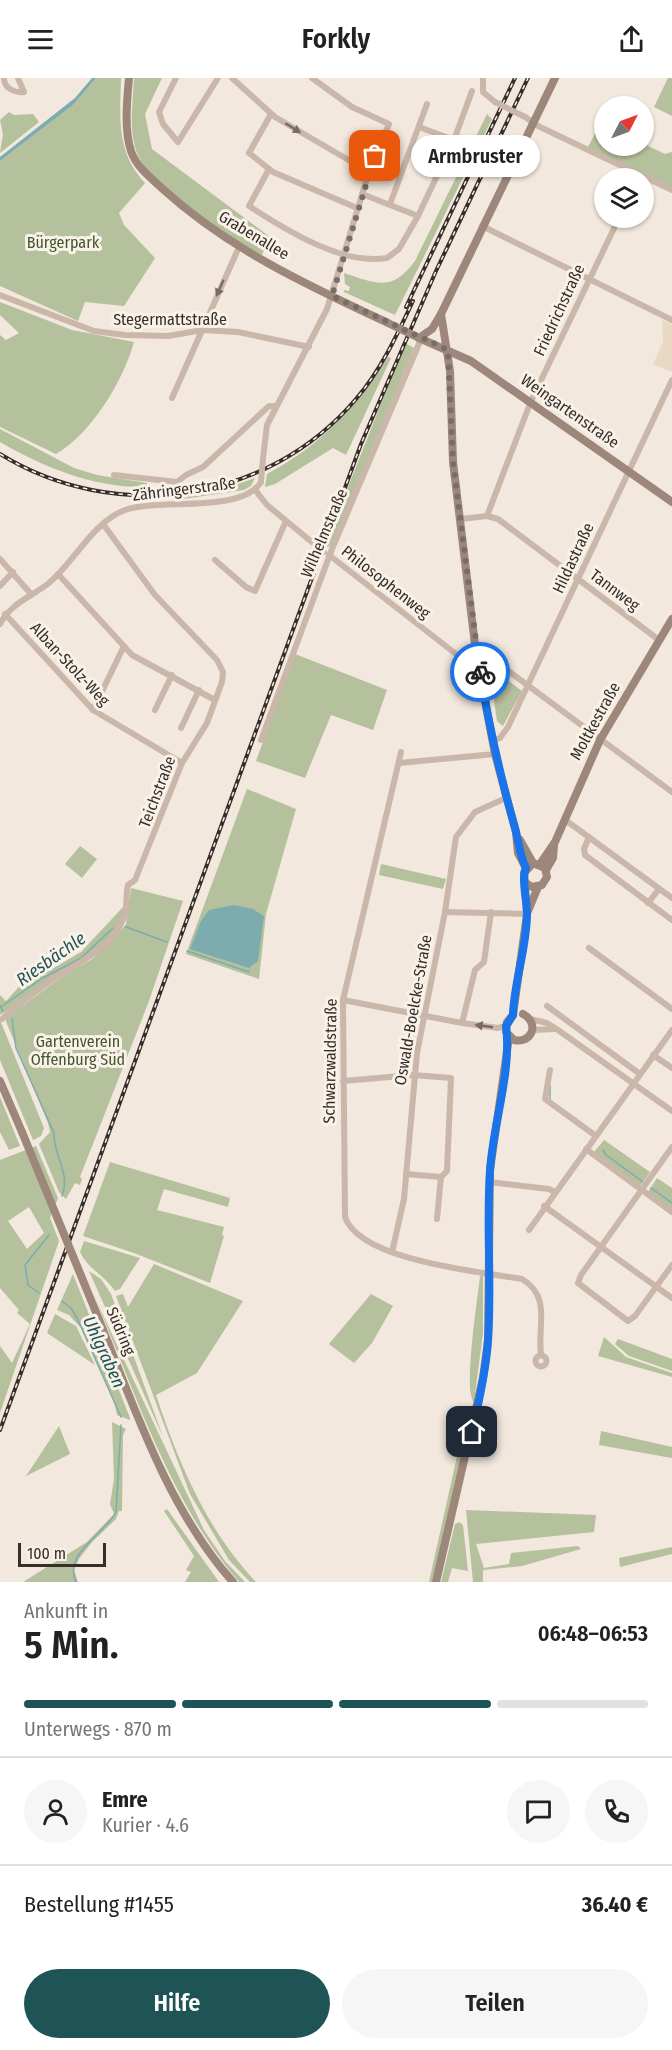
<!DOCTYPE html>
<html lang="de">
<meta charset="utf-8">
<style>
body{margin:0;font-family:"Fira Sans Condensed",sans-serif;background:#f6f6f6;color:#222;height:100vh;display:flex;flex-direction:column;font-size:22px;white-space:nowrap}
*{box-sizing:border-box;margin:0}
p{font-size:20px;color:#767676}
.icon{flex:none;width:33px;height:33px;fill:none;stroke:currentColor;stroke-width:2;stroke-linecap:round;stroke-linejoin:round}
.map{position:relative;height:1504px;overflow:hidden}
.sheet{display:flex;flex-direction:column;background:#fff;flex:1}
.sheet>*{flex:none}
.needle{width:39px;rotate:48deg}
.fabs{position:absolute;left:594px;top:18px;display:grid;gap:12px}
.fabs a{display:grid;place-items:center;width:60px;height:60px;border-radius:50%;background:#fff;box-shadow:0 2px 4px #0004;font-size:30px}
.scale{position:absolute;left:18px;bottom:15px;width:88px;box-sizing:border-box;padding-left:6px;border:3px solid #372d29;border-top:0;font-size:16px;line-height:21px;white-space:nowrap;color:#372d29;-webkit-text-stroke:4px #f9f2e9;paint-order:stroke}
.pin{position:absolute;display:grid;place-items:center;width:51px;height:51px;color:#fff;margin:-26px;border-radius:12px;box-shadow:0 3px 9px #0006}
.courier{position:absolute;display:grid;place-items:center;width:60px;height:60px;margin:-30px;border:4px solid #1a73e8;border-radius:50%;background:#fff;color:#222;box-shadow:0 2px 8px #0007}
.bubble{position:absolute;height:42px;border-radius:21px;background:#fff;box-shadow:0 2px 4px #0004;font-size:20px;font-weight:600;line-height:42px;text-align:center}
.summary em{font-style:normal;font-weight:600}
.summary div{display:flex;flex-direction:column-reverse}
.summary{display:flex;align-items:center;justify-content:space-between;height:102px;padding:0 24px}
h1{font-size:39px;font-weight:600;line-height:45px}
.bar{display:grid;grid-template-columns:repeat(4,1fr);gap:9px 6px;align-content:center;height:72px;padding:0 24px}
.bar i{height:8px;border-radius:4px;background:#e0e0e0}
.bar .current{background:#1f5457}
.bar p{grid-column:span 4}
.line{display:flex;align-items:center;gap:15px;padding:0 24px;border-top:2px solid #e0e0e0}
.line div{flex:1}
.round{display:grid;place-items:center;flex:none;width:63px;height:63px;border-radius:32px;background:#f6f6f6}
.action{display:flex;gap:12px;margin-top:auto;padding:12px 24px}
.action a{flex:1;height:69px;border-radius:36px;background:#1f5457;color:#fff;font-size:24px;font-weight:600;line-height:69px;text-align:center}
.action a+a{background:#f6f6f6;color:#222}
header{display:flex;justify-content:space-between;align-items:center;height:78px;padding:0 24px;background:#fff;font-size:27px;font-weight:600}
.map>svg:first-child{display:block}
</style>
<header><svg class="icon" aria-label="menu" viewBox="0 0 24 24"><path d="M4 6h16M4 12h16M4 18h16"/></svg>Forkly<svg class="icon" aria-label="share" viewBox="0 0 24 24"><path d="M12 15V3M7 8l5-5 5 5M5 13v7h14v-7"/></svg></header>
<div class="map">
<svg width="672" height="1504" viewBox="0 0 672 1504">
<rect width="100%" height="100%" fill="#f2e8dd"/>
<g fill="#b5c09d" fill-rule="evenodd">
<path d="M96,0H121C120,40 116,74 145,105L119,135L124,147L155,180L124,228L85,224L78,243L0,208V83L73,27Z"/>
<path d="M134,0H162L145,36L152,71L270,159L262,177C225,159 146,110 135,69C129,48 133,21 134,0Z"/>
<path d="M668,0H672V38L654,29Z"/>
<path d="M9,34L14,37L33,36L39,44L0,75L3,56L0,42Z"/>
<path d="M487,36L492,41L395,237L344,214V212L349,213L350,209L345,206L344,195C377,206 392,214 415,183Z"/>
<path d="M601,44L604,46V68L644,66L665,76L672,74V110L588,69Z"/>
<path d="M0,224L72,252L134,264C123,303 92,355 56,376L0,349V257L6,262L19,255L0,237Z"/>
<path d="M405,265L414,270L331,468L327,469L325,467Z"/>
<path d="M388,279L391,280L346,377L333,370L275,406L265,409L267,396C323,366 353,331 388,279Z"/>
<path d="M0,351L74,390L97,397L147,405V409C94,410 45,390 0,364Z"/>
<path d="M255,400L251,408L244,412L176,422V419L221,412Z"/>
<path d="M295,576L387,612L373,652L331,637L305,700L256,683Z"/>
<path d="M489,588L522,613L503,648L497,643Z"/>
<path d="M247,711L296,731L266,836L259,901L186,876Z"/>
<path d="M80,768L97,781L82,800L65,786Z"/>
<path d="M381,786L446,801L443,811L379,797Z"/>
<path d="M131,810L183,823L149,923L80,1099L82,1101L80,1107L75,1105L66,1121L59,1114L39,1066L50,1054L48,1045L5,941L64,897L92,881L112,863L126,846Z"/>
<path d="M123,829C128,860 70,886 49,901C33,913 17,928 0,937V917L6,923L28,899L45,895L81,874Z"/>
<path d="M0,942L44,1050L41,1058L33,1062L0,982Z"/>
<path d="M0,1019L20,1068L9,1072L0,1054Z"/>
<path d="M604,1062L650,1094L640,1108L594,1074Z"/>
<path d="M36,1068L58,1120L50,1140L59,1163L0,1335V1268L12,1285L30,1246L17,1235L19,1232L0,1210V1082ZM29,1129L44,1155L27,1171L8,1143Z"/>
<path d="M110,1084L230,1120L228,1129L164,1111L157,1132L224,1149L222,1157L224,1158L210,1205L134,1175L83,1158Z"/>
<path d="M657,1100L672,1110V1131L648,1114Z"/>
<path d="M84,1163L140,1180L120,1211L115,1213C104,1197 88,1191 80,1174Z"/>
<path d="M154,1186L243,1223L197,1295L156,1317C179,1386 206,1451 256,1504H250L229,1482L190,1416L116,1218L123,1216L128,1229Z"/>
<path d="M89,1193L101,1201L111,1216L163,1359Z"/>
<path d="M73,1196L130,1340V1342L117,1337L114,1323L81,1250L69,1237L57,1232Z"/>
<path d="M480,1198H483V1255L474,1324C463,1312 478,1219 480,1198Z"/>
<path d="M371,1216L393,1228L372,1265L354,1285L329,1266Z"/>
<path d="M95,1220L204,1452L225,1483L245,1504H239C169,1422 137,1318 95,1220Z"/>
<path d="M55,1236L76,1248L95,1287L47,1255Z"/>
<path d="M604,1259L626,1279L672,1295V1299L598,1278Z"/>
<path d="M618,1261L672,1281V1293L629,1278L615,1266Z"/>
<path d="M112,1344L126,1351L123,1357L122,1433H119L116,1441L92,1464L79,1481L74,1492L78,1504H23L87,1464L114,1436L110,1426L114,1401Z"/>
<path d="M59,1348L70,1376L26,1398Z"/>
<path d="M601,1353L672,1369V1380L599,1367Z"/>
<path d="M462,1356L467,1357L433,1504H429Z"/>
<path d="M167,1431L219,1504H185L191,1494L186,1492L194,1478L164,1433Z"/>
<path d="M466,1432L596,1437L594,1454L476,1466L484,1490L509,1486L511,1475L578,1468L581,1471L522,1488L483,1492V1504H473Z"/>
<path d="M459,1444L463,1447L468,1493L452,1490L448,1504H441L455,1446Z"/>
<path d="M672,1469V1476L620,1489L619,1480Z"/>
</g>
<path fill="#e9d9c4" d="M662,242L672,246V294L653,286L663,264Z"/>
<g fill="#7cacae">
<path d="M92,0H96L73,27L0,83V79L75,20Z"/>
<path d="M234,827L253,831L264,838L258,883L249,890L190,871L201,843L209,832Z"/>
</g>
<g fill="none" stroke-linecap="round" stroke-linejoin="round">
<g stroke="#7cacae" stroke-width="1.5">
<path d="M126,849L167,864"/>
<path d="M187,873L249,894"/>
<path d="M0,928L3,933"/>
<path d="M1,929L41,901L81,880L113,850"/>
<path d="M12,941L16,970L54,1055C53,1077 71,1095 62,1118"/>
<path d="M550,1021V1008"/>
<path d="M603,1072L606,1077L643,1104"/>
<path d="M651,1110L672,1125"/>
<path d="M39,1215L28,1207L25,1187L49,1157"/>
<path d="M62,1223L71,1230L78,1242L121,1339"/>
<path d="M76,1504C63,1475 104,1457 116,1434L121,1347"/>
</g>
<g stroke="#cab7a9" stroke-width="6">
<path d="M4,0C4,11 15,15 24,14L18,0"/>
<path d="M176,0L159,34L163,46L178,64L218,0"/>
<path d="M232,0L275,39L369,94"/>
<path d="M483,0V14L495,24"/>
<path d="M271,36L249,75L273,94L357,130"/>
<path d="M525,39L538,48L672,112"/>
<path d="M419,49L454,62"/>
<path d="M269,91L249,128C284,151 343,188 387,180L399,171L418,138L454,62L472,13"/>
<path d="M362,116L418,138"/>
<path d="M390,126L427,26"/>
<path d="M482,148L672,242"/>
<path d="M0,217L94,253L125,257L168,258L203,252L238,254L309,269"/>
<path d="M172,320L239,169"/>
<path d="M263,380L267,347L327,231L369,94L389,46L352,29L312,0"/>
<path d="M114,397L177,404L186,397L203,389L269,328H275"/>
<path d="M256,413L267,427L307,460"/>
<path d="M487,438L531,323L619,140"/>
<path d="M461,441L487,438L498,441L659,562"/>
<path d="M329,477L465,583H478"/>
<path d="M0,481L31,516"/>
<path d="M215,482L246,509L255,513L286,443"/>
<path d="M58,496L132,577L215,622"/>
<path d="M0,508L13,494"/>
<path d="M5,536L93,632L182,685"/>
<path d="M0,546C11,525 31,519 49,505C75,483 93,444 125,432C158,420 242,436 261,404"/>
<path d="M476,575L488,578L672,714"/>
<path d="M93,632L124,568"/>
<path d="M155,632L172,597"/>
<path d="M181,650L199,612"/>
<path d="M261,662L332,471L421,261"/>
<path d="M492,663L500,660L508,649L672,302"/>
<path d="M401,674L343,922L345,1139C360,1183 482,1194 522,1201C552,1219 537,1248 541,1277"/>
<path d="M399,685L495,676"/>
<path d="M564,741L672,820"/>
<path d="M589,759L584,771L585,777L672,842"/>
<path d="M648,825L659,811"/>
<path d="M445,834L527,836"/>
<path d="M589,870L672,931"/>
<path d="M343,922L462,945L498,950L506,948"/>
<path d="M547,928L640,996"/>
<path d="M2,941C18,927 35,914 53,901C79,883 112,872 124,839C128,829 125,818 128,807L135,802L182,685L207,645L222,604L223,594L217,582L155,517L103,446"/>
<path d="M530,941L547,945L558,952L672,1033"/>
<path d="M462,945L475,892L484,884L491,834"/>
<path d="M533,952L555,951"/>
<path d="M653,977L672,990"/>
<path d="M550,992L545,1021L596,1058"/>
<path d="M343,1003L413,997L451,1000L447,1093L441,1099L406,1096"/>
<path d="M672,1069L581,1197L578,1205L628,1243L635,1238L672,1187"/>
<path d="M586,1071L672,1134"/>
<path d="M489,1104L549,1111L555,1114"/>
<path d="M544,1128L672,1220"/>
<path d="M437,1141L441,1099"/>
<path d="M529,1152L672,952"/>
<path d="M392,1174L404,1121L417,975L445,834L456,759L475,734L506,720"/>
<circle cx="541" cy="1283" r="5.5"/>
</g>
<g stroke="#9d877a" stroke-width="8">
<path d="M129,0C127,22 124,52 131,73C137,90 151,100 164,112C229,171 309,208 388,245"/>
<path d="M441,236L450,293L453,384L476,575L495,676L516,754L518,775L526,790"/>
<path d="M419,260L471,283L672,424"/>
<path d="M419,260L432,251L441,236L555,0"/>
<path d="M520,762L533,785"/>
<path d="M540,786L555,764L600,662L672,541"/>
<path d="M546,792L553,780L554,768"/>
<path d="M528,833L538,809"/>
<path d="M513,937L527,836L524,795L533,785L545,790L547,799L542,807L532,809L526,805"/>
<path d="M513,937L507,944L506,954L514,962C532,966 540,945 523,936"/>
<path d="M0,1003L22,1054"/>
<path d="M91,1222C130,1316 164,1427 233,1504"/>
<path d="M436,1504L483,1300L488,1262L490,1092L509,959"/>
</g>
<g stroke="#372d29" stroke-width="4">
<g id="rail">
<path d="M406,229L515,0"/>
<path d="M0,376C115,447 268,425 356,321C381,292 397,257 413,223"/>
<path d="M0,1352L361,366L436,193L528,0"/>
</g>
</g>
<use href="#rail" stroke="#f9f2e9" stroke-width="1.5" stroke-dasharray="4.5" stroke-linecap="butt"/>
<g stroke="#cab7a9" stroke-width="6">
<path d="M495,24L525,39"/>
<path d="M261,404L263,380"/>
<path d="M307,460L324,474"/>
</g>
<g stroke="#9d877a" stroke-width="8">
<path d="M388,245L419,260"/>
<path d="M22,1054L91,1222"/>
</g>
</g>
<defs><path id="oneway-solid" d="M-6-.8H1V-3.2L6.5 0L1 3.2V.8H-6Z" transform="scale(1.5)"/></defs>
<g fill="#796b63">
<use href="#oneway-solid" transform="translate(293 50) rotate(32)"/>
<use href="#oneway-solid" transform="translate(220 210) rotate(114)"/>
<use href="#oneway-solid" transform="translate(484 948) rotate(-172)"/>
</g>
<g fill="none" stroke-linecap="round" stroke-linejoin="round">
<path stroke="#786e68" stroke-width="6" stroke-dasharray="0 10.8" d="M375,78L332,218L448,272L453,384L480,594"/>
<path stroke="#1a73e8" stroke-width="8" d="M472,1354C479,1324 486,1293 488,1263C492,1207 486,1149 490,1093C493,1045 512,994 506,948L513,937C514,903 527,870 527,835C527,823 521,799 526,790C519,776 519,764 515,750C500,698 489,647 480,594"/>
</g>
<g text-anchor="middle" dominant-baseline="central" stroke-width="6" stroke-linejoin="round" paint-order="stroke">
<g font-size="16" fill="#372d29" stroke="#f9f2e9">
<text transform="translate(254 157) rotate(31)">Grabenallee</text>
<text transform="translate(559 232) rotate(-65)">Friedrichstraße</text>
<text x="170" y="241">Stegermattstraße</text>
<text transform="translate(570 333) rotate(35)">Weingartenstraße</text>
<text transform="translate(184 411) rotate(-7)">Zähringerstraße</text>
<text transform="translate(324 455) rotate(-67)">Wilhelmstraße</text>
<text transform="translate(573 480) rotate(-65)">Hildastraße</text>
<text transform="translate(386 504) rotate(38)">Philosophenweg</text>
<text transform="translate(615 512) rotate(37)">Tannweg</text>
<text transform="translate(70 586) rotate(47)">Alban-Stolz-Weg</text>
<text transform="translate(595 643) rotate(-61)">Moltkestraße</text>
<text transform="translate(157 714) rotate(-69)">Teichstraße</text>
<text transform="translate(413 932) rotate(-80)">Oswald-Boelcke-Straße</text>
<text transform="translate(330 983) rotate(-89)">Schwarzwaldstraße</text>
<text transform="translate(121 1253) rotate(67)">Südring</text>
</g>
<g font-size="16" fill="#46542d" stroke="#f9f2e9">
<text x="63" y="164">Bürgerpark</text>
<text x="78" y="963">Gartenverein<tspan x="78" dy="18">Offenburg Süd</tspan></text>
</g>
<g font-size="18" font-style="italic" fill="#1f5457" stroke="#f9f2e9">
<text transform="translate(51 881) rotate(-35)">Riesbächle</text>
<text transform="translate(104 1274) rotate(65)">Uhlgraben</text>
</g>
</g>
</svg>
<div class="fabs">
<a><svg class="needle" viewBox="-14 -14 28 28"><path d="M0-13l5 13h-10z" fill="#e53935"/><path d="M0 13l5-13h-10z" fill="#767676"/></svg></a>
<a><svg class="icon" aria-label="layers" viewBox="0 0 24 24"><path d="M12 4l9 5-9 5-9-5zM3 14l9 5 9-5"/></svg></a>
</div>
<div class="scale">100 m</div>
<div class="pin" style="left:375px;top:78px;background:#ea580c"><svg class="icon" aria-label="bag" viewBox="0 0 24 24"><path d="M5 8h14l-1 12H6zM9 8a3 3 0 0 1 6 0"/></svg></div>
<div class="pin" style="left:472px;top:1354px;background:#1f2937"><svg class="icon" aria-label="home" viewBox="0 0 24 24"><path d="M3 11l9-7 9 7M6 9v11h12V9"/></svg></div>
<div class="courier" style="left:480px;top:594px"><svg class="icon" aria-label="bike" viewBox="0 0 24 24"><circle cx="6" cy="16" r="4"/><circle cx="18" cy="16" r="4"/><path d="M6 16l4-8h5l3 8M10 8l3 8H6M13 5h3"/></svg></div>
<div class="bubble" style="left:411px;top:57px;width:129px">Armbruster</div>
</div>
<section class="sheet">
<div class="summary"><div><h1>5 Min.</h1><p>Ankunft in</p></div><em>06:48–06:53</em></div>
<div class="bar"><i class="current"></i><i class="current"></i><i class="current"></i><i></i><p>Unterwegs · 870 m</p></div>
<div class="line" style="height:108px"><a class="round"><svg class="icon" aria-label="person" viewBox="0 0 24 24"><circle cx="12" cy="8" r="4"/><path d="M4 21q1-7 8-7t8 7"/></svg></a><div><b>Emre</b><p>Kurier · 4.6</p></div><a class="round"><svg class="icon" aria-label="chat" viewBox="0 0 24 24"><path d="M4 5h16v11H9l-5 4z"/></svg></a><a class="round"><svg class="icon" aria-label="phone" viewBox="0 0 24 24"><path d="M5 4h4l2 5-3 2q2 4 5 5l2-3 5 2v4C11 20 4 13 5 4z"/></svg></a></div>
<div class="line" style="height:78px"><div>Bestellung #1455</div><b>36.40 €</b></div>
<div class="action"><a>Hilfe</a><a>Teilen</a></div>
</section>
